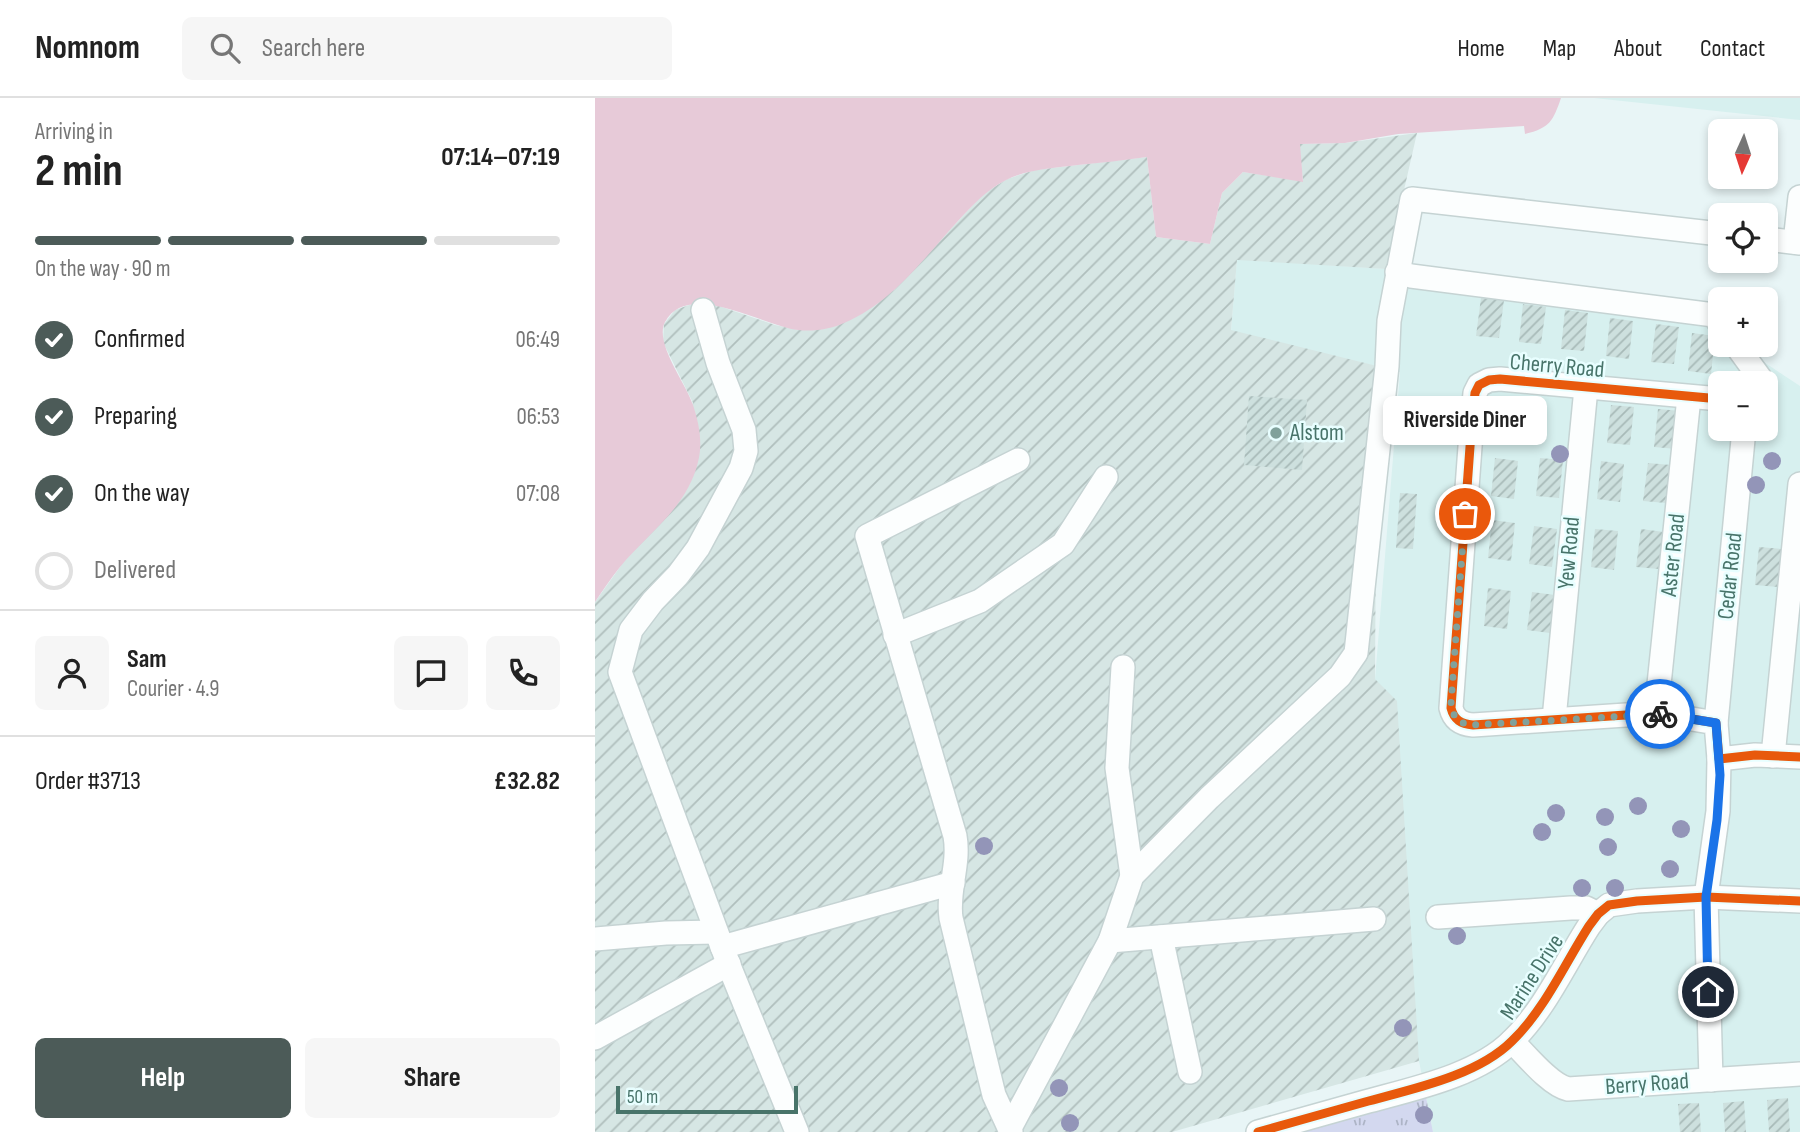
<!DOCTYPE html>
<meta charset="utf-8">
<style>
body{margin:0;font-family:"Sofia Sans Condensed",sans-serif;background:#f6f6f6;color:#222;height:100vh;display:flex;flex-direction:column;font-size:26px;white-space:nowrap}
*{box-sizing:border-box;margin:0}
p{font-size:23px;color:#767676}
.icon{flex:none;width:38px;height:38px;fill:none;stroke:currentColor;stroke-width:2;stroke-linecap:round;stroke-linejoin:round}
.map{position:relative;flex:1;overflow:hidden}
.drawer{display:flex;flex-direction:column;background:#fff;width:595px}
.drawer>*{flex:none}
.needle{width:46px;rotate:183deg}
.controls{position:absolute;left:1113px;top:21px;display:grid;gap:14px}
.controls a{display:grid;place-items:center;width:70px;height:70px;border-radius:10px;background:#fff;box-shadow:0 4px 10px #0003;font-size:35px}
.scale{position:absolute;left:21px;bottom:18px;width:182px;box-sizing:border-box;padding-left:7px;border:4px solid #48746a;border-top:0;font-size:19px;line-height:24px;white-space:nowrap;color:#48746a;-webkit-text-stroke:5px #e8feff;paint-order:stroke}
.pin{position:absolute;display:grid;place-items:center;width:60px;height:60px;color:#fff;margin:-30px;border:4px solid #fff;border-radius:50%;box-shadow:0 2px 7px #0007}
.courier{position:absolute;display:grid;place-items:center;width:70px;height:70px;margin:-35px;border:5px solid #1a73e8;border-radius:50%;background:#fff;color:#222;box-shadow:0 2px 9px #0007}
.bubble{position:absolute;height:49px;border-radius:10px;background:#fff;box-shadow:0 4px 10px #0003;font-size:23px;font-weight:700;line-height:49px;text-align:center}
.overview em{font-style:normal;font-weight:700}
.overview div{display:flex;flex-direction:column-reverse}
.overview{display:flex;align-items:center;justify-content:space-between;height:119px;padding:0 35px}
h1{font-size:46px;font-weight:700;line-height:52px}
.bar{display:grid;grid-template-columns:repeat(4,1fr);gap:10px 7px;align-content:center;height:84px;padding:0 35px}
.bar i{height:9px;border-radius:5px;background:#e0e0e0}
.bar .current{background:#4c5b58}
.bar p{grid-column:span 4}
.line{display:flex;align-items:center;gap:18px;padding:0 35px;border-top:2px solid #e0e0e0}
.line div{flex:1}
.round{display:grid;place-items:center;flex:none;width:74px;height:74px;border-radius:10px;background:#f6f6f6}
ol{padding:0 35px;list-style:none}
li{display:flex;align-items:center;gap:21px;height:77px}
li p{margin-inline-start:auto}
li .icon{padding:7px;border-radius:50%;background:#4c5b58;color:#fff;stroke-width:4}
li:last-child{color:#767676}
li i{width:38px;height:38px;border:4px solid #e0e0e0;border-radius:50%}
.primary-button{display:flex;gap:14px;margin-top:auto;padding:14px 35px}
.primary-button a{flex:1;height:80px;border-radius:10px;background:#4c5b58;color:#fff;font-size:28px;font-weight:700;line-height:80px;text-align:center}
.primary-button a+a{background:#f6f6f6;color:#222}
header{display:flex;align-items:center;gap:42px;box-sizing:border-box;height:98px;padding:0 35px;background:#fff;border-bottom:2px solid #e0e0e0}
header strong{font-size:33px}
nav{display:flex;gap:38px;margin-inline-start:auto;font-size:24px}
.search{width:490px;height:63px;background:#f6f6f6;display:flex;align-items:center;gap:18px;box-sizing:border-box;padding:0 24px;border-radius:10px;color:#767676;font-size:26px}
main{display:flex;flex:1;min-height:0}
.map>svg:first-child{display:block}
</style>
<header>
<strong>Nomnom</strong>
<div class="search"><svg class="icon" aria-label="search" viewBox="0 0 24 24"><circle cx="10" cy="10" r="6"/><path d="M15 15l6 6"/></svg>Search here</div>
<nav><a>Home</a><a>Map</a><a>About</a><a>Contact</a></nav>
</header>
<main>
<section class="drawer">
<div class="overview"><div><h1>2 min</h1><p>Arriving in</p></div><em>07:14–07:19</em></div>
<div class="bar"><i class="current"></i><i class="current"></i><i class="current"></i><i></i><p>On the way · 90 m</p></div>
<ol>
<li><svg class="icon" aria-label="check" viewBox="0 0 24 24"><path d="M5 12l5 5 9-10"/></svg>Confirmed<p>06:49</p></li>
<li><svg class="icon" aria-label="check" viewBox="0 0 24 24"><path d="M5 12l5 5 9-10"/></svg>Preparing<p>06:53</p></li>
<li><svg class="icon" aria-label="check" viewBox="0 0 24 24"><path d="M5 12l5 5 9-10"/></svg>On the way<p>07:08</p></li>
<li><i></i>Delivered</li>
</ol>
<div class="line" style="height:126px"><a class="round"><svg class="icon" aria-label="person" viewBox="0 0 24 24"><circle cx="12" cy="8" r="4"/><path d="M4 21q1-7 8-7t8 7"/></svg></a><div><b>Sam</b><p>Courier · 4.9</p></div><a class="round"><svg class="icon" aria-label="chat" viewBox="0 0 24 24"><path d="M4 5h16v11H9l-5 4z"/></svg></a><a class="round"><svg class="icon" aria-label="phone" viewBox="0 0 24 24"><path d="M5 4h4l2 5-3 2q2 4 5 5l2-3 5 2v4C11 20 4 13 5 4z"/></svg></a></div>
<div class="line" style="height:91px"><div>Order #3713</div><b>£32.82</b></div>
<div class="primary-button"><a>Help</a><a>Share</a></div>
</section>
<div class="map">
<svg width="1205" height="1034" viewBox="0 0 1205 1034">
<defs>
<pattern id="industrial-furrows" width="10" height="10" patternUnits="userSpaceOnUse" patternTransform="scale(1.75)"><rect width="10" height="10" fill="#d6e6e4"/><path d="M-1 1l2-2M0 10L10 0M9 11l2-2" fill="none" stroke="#b0bfbd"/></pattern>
<pattern id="grass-tufts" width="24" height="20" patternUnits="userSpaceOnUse" patternTransform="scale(1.75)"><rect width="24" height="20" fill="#d3d8ef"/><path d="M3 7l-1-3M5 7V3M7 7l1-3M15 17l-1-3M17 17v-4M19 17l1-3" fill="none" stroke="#adb4c6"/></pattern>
<pattern id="building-hatch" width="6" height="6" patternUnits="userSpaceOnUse" patternTransform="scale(1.75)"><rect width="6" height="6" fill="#cde0de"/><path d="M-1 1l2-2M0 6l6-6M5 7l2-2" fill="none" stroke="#a8bab8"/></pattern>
</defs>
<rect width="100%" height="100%" fill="#e8f5f6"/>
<g fill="#d7f0ef" fill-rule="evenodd">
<path d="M999,0H1205V22Z"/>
<path d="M642,161L791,171L812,185L1112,226L1125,235V247H1143L1205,288V1034H838L824,963L780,581L805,274L636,233ZM1125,285H1171V331H1125Z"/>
</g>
<path fill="url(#industrial-furrows)" d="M822,35L791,171L642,162L636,232L782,268L780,581L802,603L824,963L577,1034H0V504L25,469L98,305L68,244L69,226L80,212L97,206H118L180,227L204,232L299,192L388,96L412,81L440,72L552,59L561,139L615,146L627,95L648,74L708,83L704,46L750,45Z"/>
<path fill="url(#grass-tufts)" d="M831,999L838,1034H705Z"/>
<path fill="#e7cad8" d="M0,0H966C958,23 955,30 930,36L929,28L803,36L750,45L705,46L708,84L648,74L627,95L615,146L561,139L552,59C529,62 506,65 483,67C459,70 433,71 411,82C391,92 378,107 363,123C329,160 297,205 249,225C236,231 218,234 203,232C168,228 93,181 70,224C59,245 91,285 98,307C104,325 108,345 103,364C92,410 53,435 25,469C16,480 8,492 0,504Z"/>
<g fill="url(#building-hatch)">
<path d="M886,200L909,202L904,240L881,238Z"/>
<path d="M928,206L951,209L946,246L924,244Z"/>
<path d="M970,212L993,215L989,253L966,251Z"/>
<path d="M1015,220L1038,223L1034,261L1011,258Z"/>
<path d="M1061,226L1084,229L1079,266L1056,264Z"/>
<path d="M1097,235L1120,238L1116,276L1093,273Z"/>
<path d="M654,298L712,302L707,372L649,367Z"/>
<path d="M1016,307L1039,309L1035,347L1012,345Z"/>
<path d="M1063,311L1086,313L1082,351L1059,349Z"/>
<path d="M900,360L923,363L919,401L896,398Z"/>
<path d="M945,360L968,362L964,400L941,398Z"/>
<path d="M1006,363L1029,366L1025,404L1002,401Z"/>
<path d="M1053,365L1076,367L1071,405L1048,403Z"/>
<path d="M805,395L822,396L818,451L801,450Z"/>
<path d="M897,422L920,425L916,463L893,460Z"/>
<path d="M939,428L962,431L957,469L934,466Z"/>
<path d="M1000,431L1023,433L1019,472L996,469Z"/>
<path d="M1046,431L1069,434L1064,471L1041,469Z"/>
<path d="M1164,449L1187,451L1183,489L1160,487Z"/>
<path d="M893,490L916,493L912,531L889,528Z"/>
<path d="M937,494L960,497L955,535L932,532Z"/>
<path d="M1193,1000L1195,1034H1174L1172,1002Z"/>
<path d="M1149,1003L1151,1034H1130L1128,1005Z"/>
<path d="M1104,1005L1106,1034H1085L1083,1006Z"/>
</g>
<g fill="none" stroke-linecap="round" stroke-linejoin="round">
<g stroke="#c5d3d3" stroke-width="26">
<g id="minor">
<path d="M1171,141L1205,145"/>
<path d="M1200,144L1205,99"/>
<path d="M802,174L816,178L1119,217L1125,226"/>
<path d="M108,212L123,265L149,332L151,353L146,370L103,450L83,477L58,503L36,532L25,574L135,870L202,1034"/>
<path d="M1141,247L1165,280L1162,285"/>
<path d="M1125,301L905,281L894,282L884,287L880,295L876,335L856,610C859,622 866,626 878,627L1061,615L1121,625L1124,661L1160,657L1205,659"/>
<path d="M300,537L385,503L468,446L511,379"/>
<path d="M528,569L522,670L537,778"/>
<path d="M1061,615L1094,299"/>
<path d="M959,621L991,290"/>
<path d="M1121,625L1149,331"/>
<path d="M1178,658L1205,386"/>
<path d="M843,819L976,810H991L1003,816"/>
<path d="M566,839L595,974"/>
<path d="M0,841L71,835L121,834"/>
<path d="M515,843L779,821"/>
<path d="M127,849L358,785"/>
<path d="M0,940L134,866"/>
<path d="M917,943C931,957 955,987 973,991L1205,976"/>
<path d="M1116,982L1111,799L1123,713L1124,661"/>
<path d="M415,1030L515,843L537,778L614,700L745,578L761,555L792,268L794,223L817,101L1125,136"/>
<path d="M416,1034L399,997L356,820C352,793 365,766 360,738L272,438L423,362"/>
<path d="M663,1034C699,1024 734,1014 770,1004C817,991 882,978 917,943C950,911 969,867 994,828L1003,816L1014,807L1042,803L1111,799L1205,803"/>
</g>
</g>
<use href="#minor" stroke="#fcfefe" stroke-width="23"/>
<g stroke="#e8feff" stroke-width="13">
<g id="cycleway">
<path d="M1125,301L905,281L894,282L884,287L880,295L876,335L856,610C859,622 866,626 878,627L1061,615L1121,625L1124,661L1160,657L1205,659"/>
<path d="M663,1034C699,1024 734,1014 770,1004C817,991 882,978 917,943C950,911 969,867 994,828L1003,816L1014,807L1042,803L1111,799L1205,803"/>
</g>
</g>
<use href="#cycleway" stroke="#e8590c" stroke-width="9"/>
</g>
<g fill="#9395b8">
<circle cx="965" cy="356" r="9"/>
<circle cx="1177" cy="363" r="9"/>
<circle cx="1161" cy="387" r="9"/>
<circle cx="1043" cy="708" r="9"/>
<circle cx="961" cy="715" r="9"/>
<circle cx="1010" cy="719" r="9"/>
<circle cx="1086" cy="731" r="9"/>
<circle cx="947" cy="734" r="9"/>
<circle cx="389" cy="748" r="9"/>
<circle cx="1013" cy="749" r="9"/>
<circle cx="1075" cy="771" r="9"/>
<circle cx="987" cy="790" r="9"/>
<circle cx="1020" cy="790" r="9"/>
<circle cx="862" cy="838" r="9"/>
<circle cx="808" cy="930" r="9"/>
<circle cx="464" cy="990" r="9"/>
<circle cx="829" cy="1017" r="9"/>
<circle cx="475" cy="1025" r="9"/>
</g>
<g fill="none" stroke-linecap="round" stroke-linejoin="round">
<path stroke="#80a19b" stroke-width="7" stroke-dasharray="0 12.6" d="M870,416L856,605C857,619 864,626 878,627L1065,616"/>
<path stroke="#1a73e8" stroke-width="9" d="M1065,616L1121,625L1125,677L1122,722L1111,799L1113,894"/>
</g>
<circle fill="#80a19b" stroke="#e8feff" stroke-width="2.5" cx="681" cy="335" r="7"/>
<g text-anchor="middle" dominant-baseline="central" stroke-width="5" stroke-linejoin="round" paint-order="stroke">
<g font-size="23" fill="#48746a" stroke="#e8feff">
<text transform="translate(962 268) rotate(5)">Cherry Road</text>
<text transform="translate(974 455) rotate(-85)">Yew Road</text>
<text transform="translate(1078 457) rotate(-84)">Aster Road</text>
<text transform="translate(1135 478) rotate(-84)">Cedar Road</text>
<text transform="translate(937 879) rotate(-57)">Marine Drive</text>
<text transform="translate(1052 986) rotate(-4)">Berry Road</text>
</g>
<g font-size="23" fill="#48746a" stroke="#e8feff" text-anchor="start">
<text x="695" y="335">Alstom</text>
</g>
</g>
</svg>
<div class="controls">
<a><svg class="needle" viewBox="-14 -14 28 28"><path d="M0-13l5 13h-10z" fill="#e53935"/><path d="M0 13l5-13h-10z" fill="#767676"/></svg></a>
<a><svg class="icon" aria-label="locate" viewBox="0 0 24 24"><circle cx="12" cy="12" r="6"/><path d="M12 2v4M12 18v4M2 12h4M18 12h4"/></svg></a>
<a>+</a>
<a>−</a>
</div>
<div class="scale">50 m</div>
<div class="pin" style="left:870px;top:416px;background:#ea580c"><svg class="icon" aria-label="bag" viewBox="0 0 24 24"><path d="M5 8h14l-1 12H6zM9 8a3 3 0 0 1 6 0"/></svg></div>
<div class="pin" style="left:1113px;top:894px;background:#1f2937"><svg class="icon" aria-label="home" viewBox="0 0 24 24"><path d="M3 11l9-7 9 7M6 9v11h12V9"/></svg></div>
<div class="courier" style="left:1065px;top:616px"><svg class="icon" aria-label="bike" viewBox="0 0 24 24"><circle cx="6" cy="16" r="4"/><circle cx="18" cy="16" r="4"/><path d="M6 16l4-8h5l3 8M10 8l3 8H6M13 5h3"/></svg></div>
<div class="bubble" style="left:788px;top:298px;width:164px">Riverside Diner</div>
</div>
</main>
